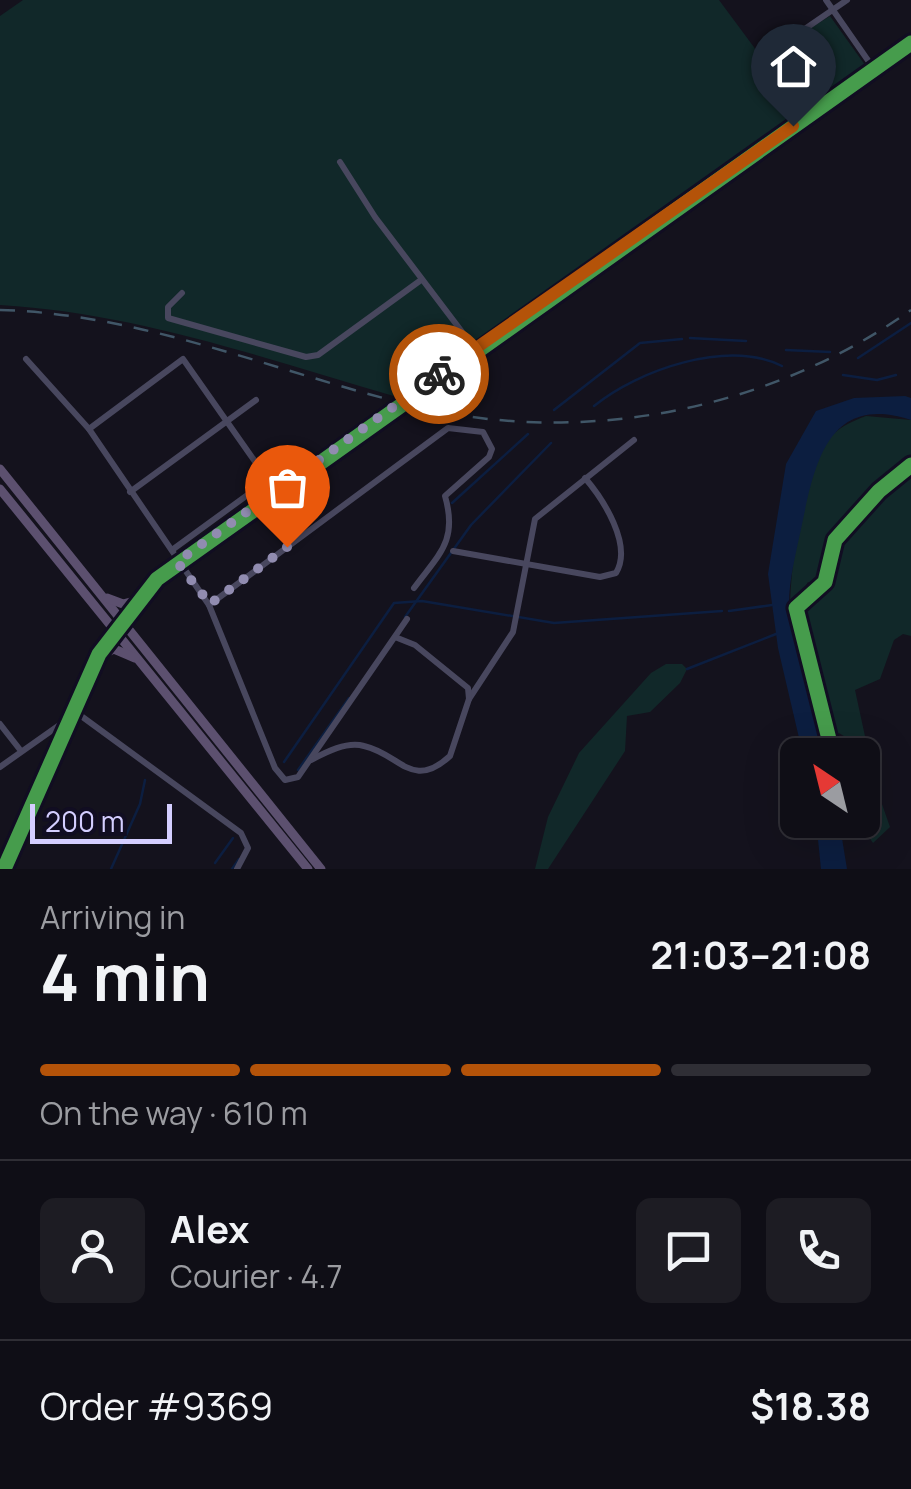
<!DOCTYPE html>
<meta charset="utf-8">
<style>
body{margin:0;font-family:Manrope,sans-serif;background:#1d1c23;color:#f1f3f6;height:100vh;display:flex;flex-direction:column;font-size:38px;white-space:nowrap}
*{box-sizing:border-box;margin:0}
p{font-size:32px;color:#9b9ca1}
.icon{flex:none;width:55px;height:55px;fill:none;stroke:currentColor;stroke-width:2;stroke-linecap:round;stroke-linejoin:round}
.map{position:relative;height:869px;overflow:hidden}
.side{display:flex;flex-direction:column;background:#0f0e16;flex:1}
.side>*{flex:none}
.needle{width:65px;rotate:325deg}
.buttons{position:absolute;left:780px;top:738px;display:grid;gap:20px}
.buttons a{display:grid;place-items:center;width:100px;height:100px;border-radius:15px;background:#0f0e16;box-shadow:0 10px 40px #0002,0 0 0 2px #2f2e35;font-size:50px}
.scale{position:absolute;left:30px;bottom:25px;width:142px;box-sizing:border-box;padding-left:10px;border:5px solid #d4ceff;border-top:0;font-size:28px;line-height:35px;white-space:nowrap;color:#d4ceff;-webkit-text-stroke:8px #110d22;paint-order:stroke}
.pin{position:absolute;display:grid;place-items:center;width:85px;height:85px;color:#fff;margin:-102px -42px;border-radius:50% 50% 50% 0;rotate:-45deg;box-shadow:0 0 10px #0007}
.pin .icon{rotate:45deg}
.courier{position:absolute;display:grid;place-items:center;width:100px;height:100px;margin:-50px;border:8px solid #b45309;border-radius:50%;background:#fff;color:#222;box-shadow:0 2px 12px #0007}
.head em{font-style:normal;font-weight:700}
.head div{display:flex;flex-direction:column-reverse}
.head{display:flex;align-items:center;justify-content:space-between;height:170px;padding:0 40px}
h1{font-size:65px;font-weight:700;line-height:75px}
.bar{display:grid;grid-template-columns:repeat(4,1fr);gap:15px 10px;align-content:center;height:120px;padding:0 40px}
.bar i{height:12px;border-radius:8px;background:#2f2e35}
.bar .active{background:#b45309}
.bar p{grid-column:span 4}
.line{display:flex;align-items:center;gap:25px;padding:0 40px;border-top:2px solid #2f2e35}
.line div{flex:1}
.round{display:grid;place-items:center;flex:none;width:105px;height:105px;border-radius:15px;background:#1d1c23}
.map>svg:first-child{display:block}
</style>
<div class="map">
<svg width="911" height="869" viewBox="0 0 911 869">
<rect width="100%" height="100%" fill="#14121d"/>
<g fill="#112829">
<path d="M23,0H719L762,58L830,16L865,65L397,397C266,359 137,313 0,305V16Z"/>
<path d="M866,416L911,420V464C890,482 847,518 833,542C824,557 829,574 818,587L808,582L790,612C790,571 801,474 826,442C837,428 850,422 866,416Z"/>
<path d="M911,468V636L903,634L894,640L880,679L855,690L876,787L890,827L873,843L862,827V755H851L847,738L839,733L832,739L798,611L830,579L832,556L841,538L882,490Z"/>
<path d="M666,664H682L687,669L680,683L650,712L627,716L625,751L548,869H535L548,817L579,753L651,673Z"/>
</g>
<g fill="#0c1e40">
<path d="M905,396L911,398V420C826,392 814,468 801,529C795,558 786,590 790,620C798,665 815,710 824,755H803L778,648L768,574L786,464L816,411L854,398Z"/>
<path d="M816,820H839L847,869H821Z"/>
</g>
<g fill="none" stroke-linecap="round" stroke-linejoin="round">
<g stroke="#0c1e40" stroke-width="2.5">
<path d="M690,338L746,341"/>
<path d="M786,350L830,352"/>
<path d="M858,358L911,323"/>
<path d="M843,375L877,380L896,375"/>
<path d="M594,406C638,370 727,339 782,366"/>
<path d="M554,410L640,343L682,339"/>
<path d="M452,503L528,434"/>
<path d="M729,611L772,605"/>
<path d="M405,617L471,525L551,443"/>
<path d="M687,669L776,634"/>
<path d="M284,762L394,603L422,601L554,623L722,611"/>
<path d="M298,770L349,698"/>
<path d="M215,863L233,838"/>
<path d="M111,869L140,804L145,780"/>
<path d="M232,869L239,859"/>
</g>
<g stroke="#48475e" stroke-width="6">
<path d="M826,0L874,69"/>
<path d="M764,57L847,0"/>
<path d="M340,162L375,217L475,349"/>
<path d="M182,293L168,307V318L306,357L318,355L421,280"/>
<path d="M26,359L89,429L209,605L275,768L285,780L298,777L407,619"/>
<path d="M418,389L911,43"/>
<path d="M89,429L183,359L268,480L172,550"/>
<path d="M130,492L256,400"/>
<path d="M453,551L600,577L616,573C633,545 603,499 585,478"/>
<path d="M209,605L448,428L483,432L492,449L489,457L445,496C458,541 439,554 414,588"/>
<path d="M469,699L513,632L535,519L634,440"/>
<path d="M73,710L241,833L248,848L237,869"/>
<path d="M0,724L21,751"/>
<path d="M311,760C326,752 347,741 364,746C400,754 412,791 450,756L469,699L468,688L415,645L395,637"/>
<path d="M0,767L68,719"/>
<path d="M4,869L99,654L138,600L177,562L381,416"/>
</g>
<g stroke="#5c506f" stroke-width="9">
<path d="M0,469L321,869"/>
<path d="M0,489L308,869"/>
<path d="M107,598L123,604L138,600"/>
<path d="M97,657L114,649L135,658"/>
</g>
<path stroke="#405667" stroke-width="2.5" stroke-dasharray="15 12" stroke-linecap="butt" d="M0,310C149,314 284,376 427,409C592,445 773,408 911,310"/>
<path stroke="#48475e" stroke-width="6" d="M381,416L418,389"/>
<g stroke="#110d22" stroke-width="21">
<g id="cycleway">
<path d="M833,755L796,608L825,582L835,540L879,491L911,465"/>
<path d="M4,869L99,654L157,579L911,43"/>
</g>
</g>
<use href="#cycleway" stroke="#469c4c" stroke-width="15"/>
</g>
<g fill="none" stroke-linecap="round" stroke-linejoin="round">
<path stroke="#918cb0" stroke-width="10" stroke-dasharray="0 18" d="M287,547L210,604L177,562L439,374"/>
<path stroke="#b45309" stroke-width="12" d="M439,374L793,126"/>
</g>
</svg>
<div class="buttons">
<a><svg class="needle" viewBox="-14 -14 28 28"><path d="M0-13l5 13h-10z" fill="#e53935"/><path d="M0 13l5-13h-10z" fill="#9b9ca1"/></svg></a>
</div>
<div class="scale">200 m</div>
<div class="pin" style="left:287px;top:547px;background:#ea580c"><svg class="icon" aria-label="bag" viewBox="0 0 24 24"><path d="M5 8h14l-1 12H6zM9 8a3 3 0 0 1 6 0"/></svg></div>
<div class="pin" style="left:793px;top:126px;background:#1f2937"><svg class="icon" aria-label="home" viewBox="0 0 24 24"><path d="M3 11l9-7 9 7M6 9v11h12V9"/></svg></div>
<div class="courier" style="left:439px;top:374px"><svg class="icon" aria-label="bike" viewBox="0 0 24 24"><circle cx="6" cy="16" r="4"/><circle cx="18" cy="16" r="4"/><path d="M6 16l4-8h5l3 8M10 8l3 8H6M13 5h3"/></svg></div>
</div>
<section class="side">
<div class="head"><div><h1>4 min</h1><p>Arriving in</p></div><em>21:03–21:08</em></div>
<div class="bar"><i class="active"></i><i class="active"></i><i class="active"></i><i></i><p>On the way · 610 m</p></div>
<div class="line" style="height:180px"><a class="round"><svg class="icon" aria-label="person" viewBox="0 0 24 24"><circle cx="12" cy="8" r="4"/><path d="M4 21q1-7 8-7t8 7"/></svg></a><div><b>Alex</b><p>Courier · 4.7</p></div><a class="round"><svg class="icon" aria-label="chat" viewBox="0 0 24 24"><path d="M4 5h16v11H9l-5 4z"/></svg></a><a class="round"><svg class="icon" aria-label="phone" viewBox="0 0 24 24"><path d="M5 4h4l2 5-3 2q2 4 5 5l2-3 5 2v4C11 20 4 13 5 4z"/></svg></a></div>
<div class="line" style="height:130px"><div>Order #9369</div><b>$18.38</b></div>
</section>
